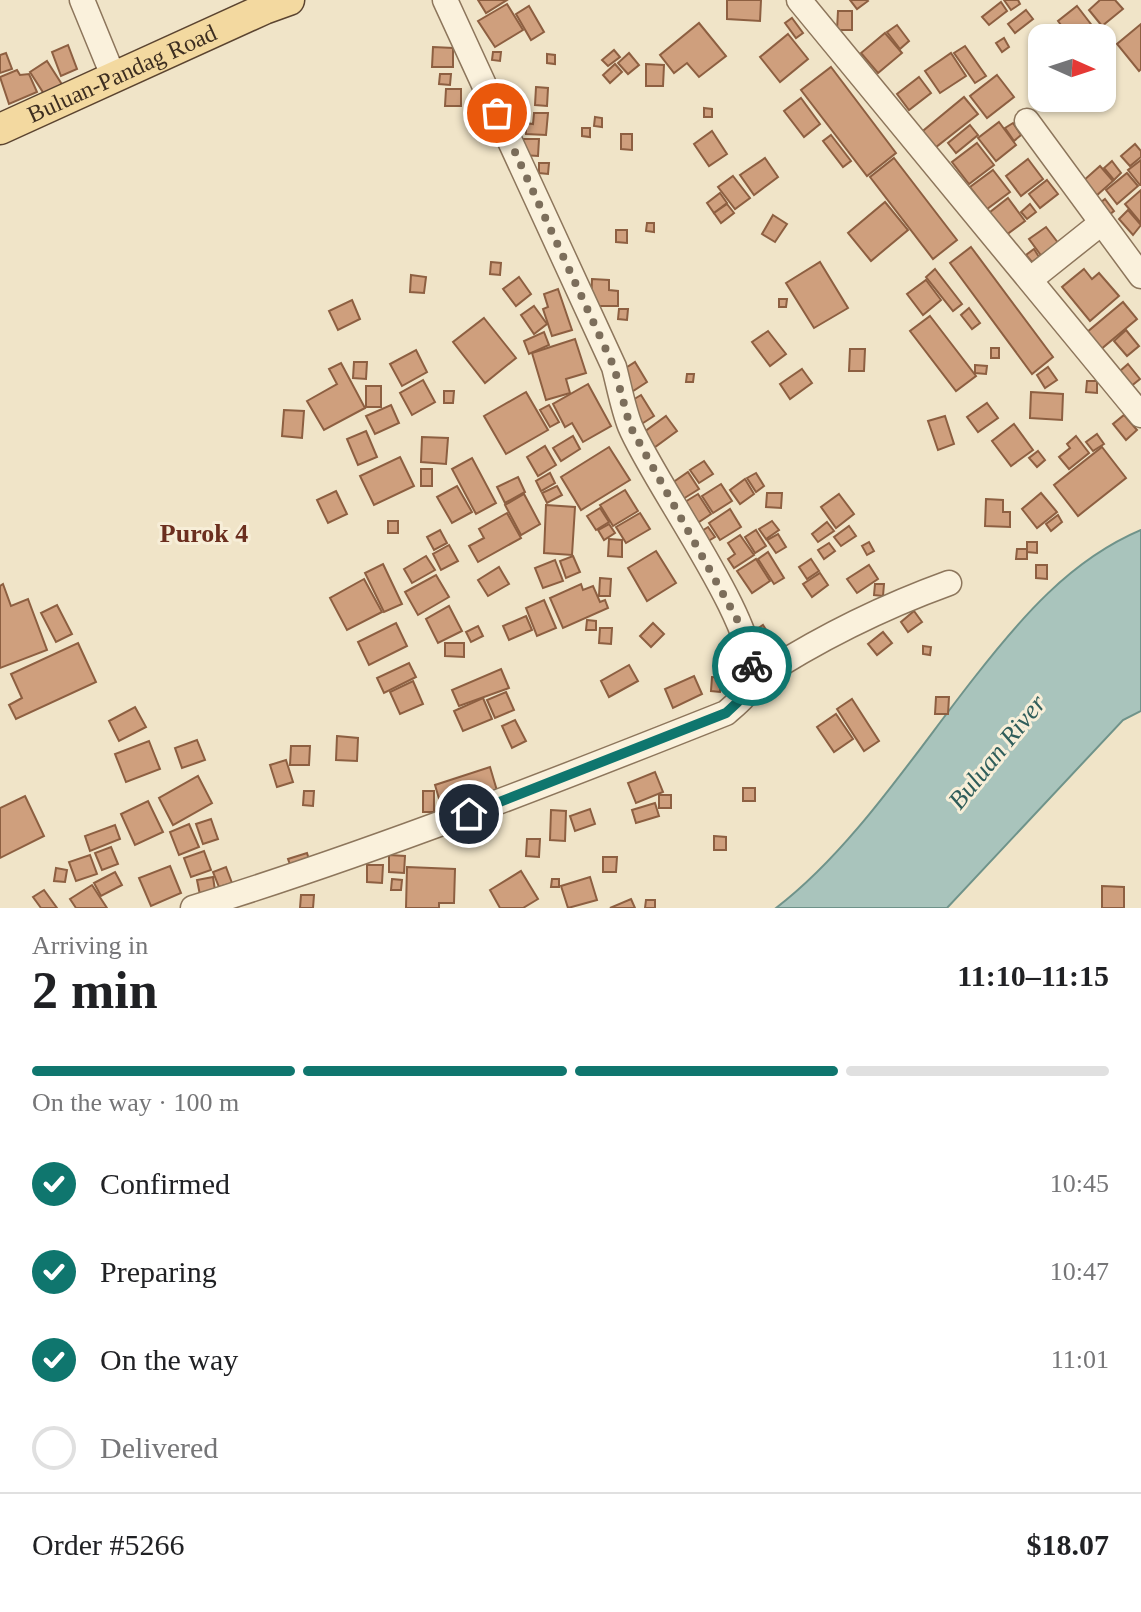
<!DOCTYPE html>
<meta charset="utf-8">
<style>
body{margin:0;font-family:Georgia,serif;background:#f6f6f6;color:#202124;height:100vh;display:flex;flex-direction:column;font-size:30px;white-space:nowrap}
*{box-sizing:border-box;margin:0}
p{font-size:26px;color:#757577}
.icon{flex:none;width:44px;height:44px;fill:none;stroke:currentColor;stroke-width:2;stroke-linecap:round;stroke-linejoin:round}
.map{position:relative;height:908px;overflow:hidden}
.sheet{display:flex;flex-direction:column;background:#fff;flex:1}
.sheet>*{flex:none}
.needle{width:52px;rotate:93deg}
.tools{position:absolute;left:1028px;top:24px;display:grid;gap:16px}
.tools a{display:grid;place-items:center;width:88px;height:88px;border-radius:16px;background:#fff;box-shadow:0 2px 6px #0004;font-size:40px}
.pin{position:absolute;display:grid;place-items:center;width:68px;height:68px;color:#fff;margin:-34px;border:4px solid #fff;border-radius:50%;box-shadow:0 2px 8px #0007}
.courier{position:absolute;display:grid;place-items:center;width:80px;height:80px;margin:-40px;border:6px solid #0f766e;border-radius:50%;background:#fff;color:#222;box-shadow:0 2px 10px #0007}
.head em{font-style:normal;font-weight:700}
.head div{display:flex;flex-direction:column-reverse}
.head{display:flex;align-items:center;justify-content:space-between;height:136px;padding:0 32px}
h1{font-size:52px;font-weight:700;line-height:60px}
.bar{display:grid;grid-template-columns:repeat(4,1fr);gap:12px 8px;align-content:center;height:96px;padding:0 32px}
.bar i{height:10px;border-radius:6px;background:#e0e0e0}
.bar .on{background:#0f766e}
.bar p{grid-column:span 4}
.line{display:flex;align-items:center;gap:20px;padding:0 32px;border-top:2px solid #e0e0e0}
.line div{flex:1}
ol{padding:0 32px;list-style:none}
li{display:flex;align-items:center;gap:24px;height:88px}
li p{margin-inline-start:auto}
li .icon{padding:8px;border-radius:50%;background:#0f766e;color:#fff;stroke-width:4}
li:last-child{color:#757577}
li i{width:44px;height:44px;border:4px solid #e0e0e0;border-radius:50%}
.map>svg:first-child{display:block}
</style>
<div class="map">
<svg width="1141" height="908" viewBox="0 0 1141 908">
<rect width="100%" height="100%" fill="#f0e4c8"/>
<path fill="#a9c4bc" stroke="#6f938a" stroke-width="2" d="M1141,530V711L1123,720L947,908H776C852,850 915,753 974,678C1020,619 1070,560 1141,530Z"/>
<g fill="#cf9f7d" stroke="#8d5f41" stroke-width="2">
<path d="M478,0H507L486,13Z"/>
<path d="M727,0H761L760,21L727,19Z"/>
<path d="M850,0H867L868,1L857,9Z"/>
<path d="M1004,0H1018L1020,4L1011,10Z"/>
<path d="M1100,0H1115L1123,9L1102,26L1089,10Z"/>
<path d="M1001,2L1007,11L989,25L982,17Z"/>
<path d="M507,4L523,30L495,47L478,21Z"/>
<path d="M529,6L544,32L531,40L516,14Z"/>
<path d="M1077,6L1097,32L1089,38H1071L1058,21Z"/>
<path d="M1026,10L1033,19L1015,33L1008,24Z"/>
<path d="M838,11H852V30H837Z"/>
<path d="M792,18L803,33L796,38L785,23Z"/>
<path d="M699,23L726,56L699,77L687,63L674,73L660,55Z"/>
<path d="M1141,24V69L1139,71L1117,44Z"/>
<path d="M897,25L909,41L900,49L887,32Z"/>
<path d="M885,33L902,53L878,73L861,53Z"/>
<path d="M788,34L808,59L780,82L760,57Z"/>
<path d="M1004,38L1009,47L1002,52L996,43Z"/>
<path d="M68,45L77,69L61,76L52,52Z"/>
<path d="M965,46L986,76L975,83L954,53Z"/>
<path d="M433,47L453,48V67H432Z"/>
<path d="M614,50L620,57L608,66L602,60Z"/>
<path d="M493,52H501L500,61L492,60Z"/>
<path d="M6,53L12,69L0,73V55Z"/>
<path d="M629,53L639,65L628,74L618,63Z"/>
<path d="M951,53L966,76L940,93L925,71Z"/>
<path d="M547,54L555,55V64L547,63Z"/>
<path d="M47,61L63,86L46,97L30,72Z"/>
<path d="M615,64L622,72L610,83L603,75Z"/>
<path d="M646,64L664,65L663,86H646Z"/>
<path d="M831,67L896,153L867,176L801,90Z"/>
<path d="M17,70L20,75L29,74L37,92L9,104L0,77Z"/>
<path d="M440,74H451L450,85L439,84Z"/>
<path d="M997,75L1014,97L987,118L970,96Z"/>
<path d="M919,77L931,93L909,110L897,94Z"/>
<path d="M536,87L548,88L547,106L535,105Z"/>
<path d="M446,89H461V106H445Z"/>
<path d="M964,97L978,114L931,151L918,135Z"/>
<path d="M801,98L820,124L804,137L784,111Z"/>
<path d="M1047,98H1075L1074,110L1046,109Z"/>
<path d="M704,108L712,109V117H704Z"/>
<path d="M534,113H548L546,135L526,134V123L533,124Z"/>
<path d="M595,117L602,118V127L594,126Z"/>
<path d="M999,122L1016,145L996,161L978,138Z"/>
<path d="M1013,123L1021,135L1014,141L1005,128Z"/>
<path d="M970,125L978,135L956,153L948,143Z"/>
<path d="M582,128H590V137L582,136Z"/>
<path d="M712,131L727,154L709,166L694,144Z"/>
<path d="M621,134H632V150L621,149Z"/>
<path d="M831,135L851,161L843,167L823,141Z"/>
<path d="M523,139H539L538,156L522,155Z"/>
<path d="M977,143L994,165L969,184L952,162Z"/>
<path d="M1135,144L1141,151V157L1130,166L1121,156Z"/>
<path d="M765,158L778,177L754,195L740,175Z"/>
<path d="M894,158L957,240L933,259L870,177Z"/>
<path d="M1028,159L1043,179L1021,196L1006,176Z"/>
<path d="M1141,160V185H1140L1128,170Z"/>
<path d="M1112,161L1121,173L1114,180L1104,168Z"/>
<path d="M539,163H549L548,174L539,173Z"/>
<path d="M1100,166L1113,181L1096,196L1083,181Z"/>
<path d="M993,170L1010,192L987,209L970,187Z"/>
<path d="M1127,173L1138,186L1117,204L1106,190Z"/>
<path d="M733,176L750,198L735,209L718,187Z"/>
<path d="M1047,180L1058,194L1040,208L1029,194Z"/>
<path d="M1141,190V223L1125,204Z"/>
<path d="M720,193L727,203L714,213L707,203Z"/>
<path d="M1008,198L1025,221L1002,238L985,216Z"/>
<path d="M1105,199L1114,211L1104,219L1095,207Z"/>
<path d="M885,202L908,230L871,261L848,233Z"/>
<path d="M727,204L734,213L721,223L714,213Z"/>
<path d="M1030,204L1036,212L1027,219L1021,212Z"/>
<path d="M1128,210L1141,225L1133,235L1119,219Z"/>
<path d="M773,215L787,224L775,242L762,234Z"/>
<path d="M647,223H654V232L646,231Z"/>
<path d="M1046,227L1062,248L1045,261L1029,239Z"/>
<path d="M616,230H627V243L616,242Z"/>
<path d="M971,247L1053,357L1032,374L950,263Z"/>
<path d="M1034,249L1039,257L1032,262L1026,255Z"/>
<path d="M491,262L501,263L500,275L490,274Z"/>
<path d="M820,262L848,308L814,328L786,283Z"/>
<path d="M935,269L962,304L953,311L926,277Z"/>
<path d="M1084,269L1092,279L1099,273L1119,296L1090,321L1062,287Z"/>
<path d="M411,275L426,277L424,293L410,292Z"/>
<path d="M519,277L531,294L516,306L503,289Z"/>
<path d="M592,279L609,280V290L618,291V306H591Z"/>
<path d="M926,280L941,300L923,315L907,294Z"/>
<path d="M558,289L572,330L552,336L543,309L548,307L544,294Z"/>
<path d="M779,299H787L786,307H779Z"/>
<path d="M352,300L360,319L338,330L329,311Z"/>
<path d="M1123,302L1137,319L1100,350L1086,333Z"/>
<path d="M534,306L547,324L534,334L521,315Z"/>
<path d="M969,308L980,323L972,329L961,315Z"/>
<path d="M619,309H628L627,320L618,319Z"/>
<path d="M930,316L976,376L956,391L910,331Z"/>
<path d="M484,318L516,358L485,383L453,342Z"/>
<path d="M1126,330L1139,346L1127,356L1114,341Z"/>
<path d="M768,331L786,354L770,366L752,342Z"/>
<path d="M544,332L549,345L529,354L524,341Z"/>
<path d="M575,339L586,373L566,379L570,393L546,400L532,353Z"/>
<rect x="991" y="348" width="8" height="10"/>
<path d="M850,349H865L864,371H849Z"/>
<path d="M416,350L427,372L402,386L390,364Z"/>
<path d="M354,362H367L366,379L353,378Z"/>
<path d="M635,362L647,382L630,393L618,373Z"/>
<path d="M341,363L365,408L324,430L307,401L337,384L329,369Z"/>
<path d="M1128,364L1140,379L1125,391L1113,377Z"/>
<path d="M975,365L987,366L986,374L975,373Z"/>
<path d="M1048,367L1057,380L1045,388L1037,375Z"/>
<path d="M802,369L812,383L790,399L780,384Z"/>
<path d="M687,374H694L693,382H686Z"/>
<path d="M423,380L435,402L412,415L400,393Z"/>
<path d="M1087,381H1097V393L1086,392Z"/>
<path d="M588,384L611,426L583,442L572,423L565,427L553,404Z"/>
<rect x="366" y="386" width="15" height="21"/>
<path d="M444,391H454L453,403H444Z"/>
<path d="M526,392L548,430L506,454L484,416Z"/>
<path d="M1031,392L1063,394L1062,420L1030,418Z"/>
<path d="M641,395L654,416L640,425L626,404Z"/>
<path d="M987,403L998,418L978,432L967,417Z"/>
<path d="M391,405L399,423L375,434L366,416Z"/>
<path d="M549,405L559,422L550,427L540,410Z"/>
<path d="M284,410L304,411L302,438L282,436Z"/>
<path d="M1124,415L1137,430L1126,440L1113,424Z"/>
<path d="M666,416L677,431L651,450L640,435Z"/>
<path d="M945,416L954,444L938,450L928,421Z"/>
<path d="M1014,424L1033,450L1011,466L992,441Z"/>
<path d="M366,431L377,457L358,465L347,439Z"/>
<path d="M1097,434L1104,444L1093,451L1086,442Z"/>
<path d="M573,436L580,449L561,461L553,448Z"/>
<path d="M1076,436L1089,453L1069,469L1059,457L1070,448L1067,444Z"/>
<path d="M422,437L448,438L446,464L421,462Z"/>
<path d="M545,446L556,465L538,476L527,457Z"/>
<path d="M609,447L630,480L581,510L561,477Z"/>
<path d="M1102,447L1126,478L1078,516L1054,485Z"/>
<path d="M1038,451L1045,460L1037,467L1029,458Z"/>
<path d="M400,457L414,486L374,505L360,476Z"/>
<path d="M472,458L496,503L476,514L452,469Z"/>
<path d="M704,461L713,474L699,483L690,470Z"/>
<rect x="421" y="469" width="11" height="17"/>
<path d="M688,472L699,489L683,499L672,483Z"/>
<path d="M550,473L555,483L541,491L536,481Z"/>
<path d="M756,473L764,486L756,492L747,478Z"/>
<path d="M518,477L525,492L505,503L497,487Z"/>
<path d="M745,479L754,494L740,504L730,490Z"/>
<path d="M721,484L732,501L713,513L702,496Z"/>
<path d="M457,486L472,512L452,523L437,497Z"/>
<path d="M557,486L562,495L547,503L542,493Z"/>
<path d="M625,490L638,511L613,526L600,505Z"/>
<path d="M336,491L347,514L328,523L317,500Z"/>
<path d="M767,493H782L781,508L766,507Z"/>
<path d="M1041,493L1057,512L1037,528L1022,509Z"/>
<path d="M524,494L540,524L521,535L505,505Z"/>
<path d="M698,494L711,514L693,526L680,505Z"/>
<path d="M839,494L854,514L836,528L821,507Z"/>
<path d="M986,499L1003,500V512H1010V527L985,526Z"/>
<path d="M546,505L575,507L572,555L544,553Z"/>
<path d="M600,508L609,522L596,530L587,516Z"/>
<path d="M730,509L741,527L720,540L709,523Z"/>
<path d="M507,513L521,538L478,562L469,546L484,538L479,529Z"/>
<path d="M640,513L650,529L626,543L616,527Z"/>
<path d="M1058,515L1062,522L1051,531L1046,524Z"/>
<rect x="388" y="521" width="10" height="12"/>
<path d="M772,521L779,530L766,539L759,529Z"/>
<path d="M827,522L834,531L818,542L812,534Z"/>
<path d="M609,524L615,533L604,540L598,530Z"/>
<path d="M849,526L856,536L841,546L834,537Z"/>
<path d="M708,527L715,537L700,546L694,536Z"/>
<path d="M440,530L447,543L434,550L427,537Z"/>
<path d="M756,530L766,546L755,553L745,537Z"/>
<path d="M778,534L786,547L776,553L767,540Z"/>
<path d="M740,535L754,555L734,568L728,559L735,554L728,543Z"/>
<path d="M609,539L622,540V557L608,556Z"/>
<path d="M869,542L874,551L867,555L862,546Z"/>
<path d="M1027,542H1037V553L1027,552Z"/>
<path d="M829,543L835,551L824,559L818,550Z"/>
<path d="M449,545L458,561L441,570L433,554Z"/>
<path d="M1017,549H1027V559H1016Z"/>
<path d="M656,551L676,583L647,601L628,568Z"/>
<path d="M768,552L784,578L774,584L758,559Z"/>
<path d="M426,556L435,570L412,583L404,569Z"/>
<path d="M573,556L580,572L566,578L560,561Z"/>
<path d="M756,559L770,581L752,593L737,571Z"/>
<path d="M811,559L819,571L807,579L799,567Z"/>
<path d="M555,560L563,581L543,588L535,568Z"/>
<path d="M383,564L402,604L384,612L365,573Z"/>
<path d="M869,565L878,579L857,593L847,579Z"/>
<path d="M1036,565H1047V579L1036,578Z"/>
<path d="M499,567L509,584L488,596L478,580Z"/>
<path d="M820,573L828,585L812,597L803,584Z"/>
<path d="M436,575L449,597L418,615L405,592Z"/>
<path d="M600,578L611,579L610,596H599Z"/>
<path d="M364,579L382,612L347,630L330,598Z"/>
<path d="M3,584L11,606L28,599L47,650L0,668V586Z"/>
<path d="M581,584L583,590L593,586L600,602L605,600L608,608L563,628L550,598Z"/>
<path d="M875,584H884L883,596L874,595Z"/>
<path d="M544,600L556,628L537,636L526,608Z"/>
<path d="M57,605L72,634L56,642L41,613Z"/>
<path d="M449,606L462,631L438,643L426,619Z"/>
<path d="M914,611L922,622L908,632L901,622Z"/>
<path d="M526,616L532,630L509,640L503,626Z"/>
<path d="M587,620L596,621V630H586Z"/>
<path d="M396,623L407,646L369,665L358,642Z"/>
<path d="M653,623L664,634L651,647L640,636Z"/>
<path d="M763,625L772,639L757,649L748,635Z"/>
<path d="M478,626L483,636L471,642L466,632Z"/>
<path d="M600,628H612L611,644L599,643Z"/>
<path d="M883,632L892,643L877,655L868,644Z"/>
<path d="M78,643L96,682L16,719L9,705L22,698L11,674Z"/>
<path d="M445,643H464V657L445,656Z"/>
<path d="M923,646L931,647L930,655L923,654Z"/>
<path d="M409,663L416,677L384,693L377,678Z"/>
<path d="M629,665L638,681L609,697L601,681Z"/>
<path d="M501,669L509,688L459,706L452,690Z"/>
<path d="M694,676L702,694L673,708L665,689Z"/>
<path d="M712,677L721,678L720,692L711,691Z"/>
<path d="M413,681L423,704L400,714L390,692Z"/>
<path d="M506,692L514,710L495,718L487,700Z"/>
<path d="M936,697H949L948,714H935Z"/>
<path d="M483,698L492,719L463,731L454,711Z"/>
<path d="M852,699L879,741L864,751L837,709Z"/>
<path d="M135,707L146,727L119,741L109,721Z"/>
<path d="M836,714L853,739L834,752L817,727Z"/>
<path d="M515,720L526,741L512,748L502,726Z"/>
<path d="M337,736L358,738L357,761L336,760Z"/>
<path d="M197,740L205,760L182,768L175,748Z"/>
<path d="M149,741L160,769L126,782L115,754Z"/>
<path d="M291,746H310L309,765H290Z"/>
<path d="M286,760L293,782L277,787L270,765Z"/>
<path d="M490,767L498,794L453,809L450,799L440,802L435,785Z"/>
<path d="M655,772L663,792L636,803L628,783Z"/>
<path d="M198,776L212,803L173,825L159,798Z"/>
<rect x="743" y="788" width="12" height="13"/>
<path d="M304,791H314L313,806L303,805Z"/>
<rect x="423" y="791" width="11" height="21"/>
<rect x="659" y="795" width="12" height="13"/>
<path d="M25,796L44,836L0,858V808Z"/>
<path d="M148,801L163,832L135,845L121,814Z"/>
<path d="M655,803L659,816L636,823L632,810Z"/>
<path d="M590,809L595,824L575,831L570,816Z"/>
<path d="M551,810L566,811L565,841L550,840Z"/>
<path d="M211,819L218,839L203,844L196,824Z"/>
<path d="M189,824L199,847L179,855L170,832Z"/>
<path d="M115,825L120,839L90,851L85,836Z"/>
<path d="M714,836L726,837V850H714Z"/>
<path d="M527,839H540L539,857L526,856Z"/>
<path d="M111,847L118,864L102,870L95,853Z"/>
<path d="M204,851L211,870L191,877L184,858Z"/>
<path d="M307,853L311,866L293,873L288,859Z"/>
<path d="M90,855L97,874L76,881L69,862Z"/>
<path d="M389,855L405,856L404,873L389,872Z"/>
<path d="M603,857H617L616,872H603Z"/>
<path d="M367,865H383L382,883L367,882Z"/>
<path d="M170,866L181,893L151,906L139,878Z"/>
<path d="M226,867L232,883L219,887L213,872Z"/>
<path d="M407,867L455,869L454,903H439V908H406Z"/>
<path d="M56,868L67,870L65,882L54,881Z"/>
<path d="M521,871L538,899L523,908H500L490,890Z"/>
<path d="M115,872L122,885L101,896L94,883Z"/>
<path d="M213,877L216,897L201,900L197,880Z"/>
<path d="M590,877L597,900L568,908L561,886Z"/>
<path d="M392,879L402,880L401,890H391Z"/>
<path d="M552,879H559V887H551Z"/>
<path d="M92,885L107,908H76L70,899Z"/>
<path d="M1102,886L1124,887V908H1102Z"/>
<path d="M44,890L57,908H41L33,897Z"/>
<path d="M301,895H314L313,908H300Z"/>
<path d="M631,899L635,908H610Z"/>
<path d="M646,900H655V908H645Z"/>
</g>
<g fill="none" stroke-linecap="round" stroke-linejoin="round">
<g stroke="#8d765c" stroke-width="27">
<g id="minor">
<path d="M82,0L114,78"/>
<path d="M799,0L1141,415"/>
<path d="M1027,121L1141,276"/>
<path d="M1031,279L1100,224"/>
<path d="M752,682C814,641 880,608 949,583"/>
<path d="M193,908C374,852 550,783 726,713C736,704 750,694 752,680C760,625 654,484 630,426C623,408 619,386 614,367L445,0"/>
</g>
</g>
<g stroke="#5b4430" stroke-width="33">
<g id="major">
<path id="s1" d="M0,129L264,9L289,0"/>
</g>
</g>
<use href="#minor" stroke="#faf1dc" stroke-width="24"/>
<use href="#major" stroke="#f3d9a0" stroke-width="30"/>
</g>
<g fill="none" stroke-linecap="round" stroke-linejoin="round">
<path stroke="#7c6e5b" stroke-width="8" stroke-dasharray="0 14.4" d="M497,113L614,367L630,426L738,621L752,666"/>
<path stroke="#0f766e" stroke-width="10" d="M469,814L726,713C743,697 753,691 752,666"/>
</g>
<g text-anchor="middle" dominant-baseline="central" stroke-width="6" stroke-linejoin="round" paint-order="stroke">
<g font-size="24" fill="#3d2e20" stroke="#f7eed8">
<text stroke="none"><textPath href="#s1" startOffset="134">Buluan-Pandag Road</textPath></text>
</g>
<g font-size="26" font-weight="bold" fill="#6b2e1e" stroke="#f7eed8">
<text x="204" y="533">Purok 4</text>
</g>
<g font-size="26" font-style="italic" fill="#2f5d5a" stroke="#f7eed8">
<text transform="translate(997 752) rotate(-51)">Buluan River</text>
</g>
</g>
</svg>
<div class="tools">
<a><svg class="needle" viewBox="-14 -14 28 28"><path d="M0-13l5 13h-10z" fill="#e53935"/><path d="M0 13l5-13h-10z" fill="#757577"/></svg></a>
</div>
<div class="pin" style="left:497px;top:113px;background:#ea580c"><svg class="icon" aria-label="bag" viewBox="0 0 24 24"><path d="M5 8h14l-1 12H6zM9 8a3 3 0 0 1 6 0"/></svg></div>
<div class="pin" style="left:469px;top:814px;background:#1f2937"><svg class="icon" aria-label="home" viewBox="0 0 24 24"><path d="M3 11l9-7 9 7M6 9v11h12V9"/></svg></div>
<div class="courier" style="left:752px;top:666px"><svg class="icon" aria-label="bike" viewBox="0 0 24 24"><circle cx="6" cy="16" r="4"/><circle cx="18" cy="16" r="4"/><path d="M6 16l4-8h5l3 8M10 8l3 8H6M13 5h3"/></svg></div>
</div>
<section class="sheet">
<div class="head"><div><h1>2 min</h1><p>Arriving in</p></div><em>11:10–11:15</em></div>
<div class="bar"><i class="on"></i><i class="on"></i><i class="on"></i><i></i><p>On the way · 100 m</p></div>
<ol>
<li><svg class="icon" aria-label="check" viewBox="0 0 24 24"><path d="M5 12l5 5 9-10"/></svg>Confirmed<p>10:45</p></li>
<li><svg class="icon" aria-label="check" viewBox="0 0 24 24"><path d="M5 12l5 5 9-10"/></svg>Preparing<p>10:47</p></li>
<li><svg class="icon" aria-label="check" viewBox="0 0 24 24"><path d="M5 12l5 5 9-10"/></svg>On the way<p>11:01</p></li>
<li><i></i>Delivered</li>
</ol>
<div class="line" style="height:104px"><div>Order #5266</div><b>$18.07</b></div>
</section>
